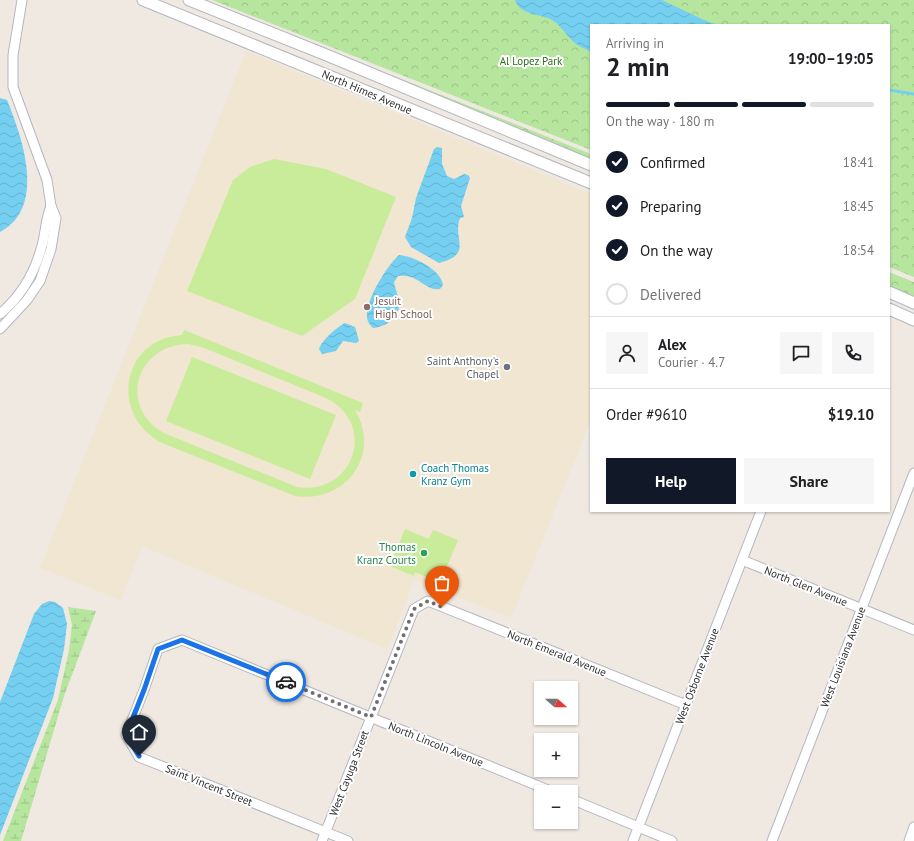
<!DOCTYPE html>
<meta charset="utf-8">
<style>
body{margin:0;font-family:"PT Sans",sans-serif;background:#f6f6f6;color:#202124;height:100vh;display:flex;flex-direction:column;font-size:15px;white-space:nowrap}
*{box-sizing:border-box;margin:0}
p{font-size:13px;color:#757577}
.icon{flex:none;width:22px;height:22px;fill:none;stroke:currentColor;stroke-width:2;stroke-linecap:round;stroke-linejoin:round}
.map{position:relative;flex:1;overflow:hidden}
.drawer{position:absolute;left:590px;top:24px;width:300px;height:488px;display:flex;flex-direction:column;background:#fff;border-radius:0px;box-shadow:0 1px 3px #0004}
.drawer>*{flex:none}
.needle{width:26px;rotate:111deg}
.buttons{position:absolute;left:534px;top:681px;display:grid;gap:8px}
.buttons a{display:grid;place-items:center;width:44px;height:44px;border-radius:0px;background:#fff;box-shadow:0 1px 3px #0004;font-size:20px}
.pin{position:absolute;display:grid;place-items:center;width:34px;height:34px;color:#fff;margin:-41px -17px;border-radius:50% 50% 50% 0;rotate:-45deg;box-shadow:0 0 4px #0007}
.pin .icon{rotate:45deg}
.courier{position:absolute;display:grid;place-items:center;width:40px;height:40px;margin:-20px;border:3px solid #1a73e8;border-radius:50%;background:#fff;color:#222;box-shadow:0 1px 5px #0007}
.head em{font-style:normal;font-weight:700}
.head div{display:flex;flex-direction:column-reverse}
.head{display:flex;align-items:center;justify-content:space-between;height:68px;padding:0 16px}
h1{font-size:26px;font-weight:700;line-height:30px}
.bar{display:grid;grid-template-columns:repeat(4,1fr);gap:6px 4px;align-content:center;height:48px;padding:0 16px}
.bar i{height:5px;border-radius:3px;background:#e0e0e0}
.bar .current{background:#111827}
.bar p{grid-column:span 4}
.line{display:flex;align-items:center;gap:10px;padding:0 16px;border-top:1px solid #e0e0e0}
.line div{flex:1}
.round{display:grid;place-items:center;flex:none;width:42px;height:42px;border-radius:0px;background:#f6f6f6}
ol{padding:0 16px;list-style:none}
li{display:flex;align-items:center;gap:12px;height:44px}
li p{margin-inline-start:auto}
li .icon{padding:4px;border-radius:50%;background:#111827;color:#fff;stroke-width:4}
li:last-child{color:#757577}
li i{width:22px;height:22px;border:2px solid #e0e0e0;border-radius:50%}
.primary-button{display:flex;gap:8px;margin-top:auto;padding:8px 16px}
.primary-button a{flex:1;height:46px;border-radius:0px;background:#111827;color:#fff;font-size:16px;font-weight:700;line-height:46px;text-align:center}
.primary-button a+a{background:#f6f6f6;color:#202124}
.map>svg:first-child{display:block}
</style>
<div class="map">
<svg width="914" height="841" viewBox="0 0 914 841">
<defs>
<pattern id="wetland-marsh" width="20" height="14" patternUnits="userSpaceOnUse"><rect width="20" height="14" fill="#b6e59e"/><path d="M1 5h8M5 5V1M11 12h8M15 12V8" fill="none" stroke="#9dc588"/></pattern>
<pattern id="park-crowns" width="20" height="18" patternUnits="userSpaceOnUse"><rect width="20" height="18" fill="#b6e59e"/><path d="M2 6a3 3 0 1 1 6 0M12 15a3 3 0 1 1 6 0" fill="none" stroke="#9dc588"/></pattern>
<pattern id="water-waves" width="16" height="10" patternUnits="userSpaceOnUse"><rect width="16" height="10" fill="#75cff0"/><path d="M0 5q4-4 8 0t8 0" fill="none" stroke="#66b2ce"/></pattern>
</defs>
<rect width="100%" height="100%" fill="#efe9e1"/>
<path fill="#f0e6d1" d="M246,51L591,194V420L511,618L414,580L387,649L142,546L121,600L40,568Z"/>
<path fill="url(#wetland-marsh)" d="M68,607L96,611L64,696L21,841H3L58,700L69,650L72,625Z"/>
<g fill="url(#park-crowns)">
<path d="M212,0H914V277L889,267V25H591V150Z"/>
<path d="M348,58L591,154V159Z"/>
<path d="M889,272L914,282V297L889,286Z"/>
</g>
<g fill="#c9ec9a" fill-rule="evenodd">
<path d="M274,159L326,169L396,197L355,299L302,336L187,291L233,180L250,167Z"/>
<path d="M184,330L363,403L360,412L355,410C382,455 345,504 295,496L162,443C109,415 121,339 182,335ZM188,344L202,347L326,398C378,424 354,496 297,487L166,434C118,410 134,345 188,344Z"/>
<path d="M192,357L336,415L310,479L166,421Z"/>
<path d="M405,529L429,539L433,530L458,540L440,583L415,572L414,576L390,566Z"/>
</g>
<g fill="url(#water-waves)">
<path d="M515,0H662L708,22L719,25H591V52C584,48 575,45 570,38C564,32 560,25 552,20C539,13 521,16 515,0Z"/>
<path d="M0,98L7,100C22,137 47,207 0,232Z"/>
<path d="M437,147L442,148V164L447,176L454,179L464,174L468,175L470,178L461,206L464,217L460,218C452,239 474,254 439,263L411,247L405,237L412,218L416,198L434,149Z"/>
<path d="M399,255C413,256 441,269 443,285L440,289C424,291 419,273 398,276L394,282C395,289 399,296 399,304C400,318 385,327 373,328C370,325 367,321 367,317C366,299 386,267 399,255Z"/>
<path d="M345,323L355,327L359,341L356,343L343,341L336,351L322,354L319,349C322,340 337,327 345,323Z"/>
<path d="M49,601L55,602L63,608L67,624L64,649L53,698L0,835V702L34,614L42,604Z"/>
</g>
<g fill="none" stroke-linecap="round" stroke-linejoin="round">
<path stroke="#75cff0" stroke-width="3" d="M889,90L914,94"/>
<g stroke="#b4b7c1" stroke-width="11">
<g id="minor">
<path d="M0,314C20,297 34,274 41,249C46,234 45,220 51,206"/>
<path d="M0,329L27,300L40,281L51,249L56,218L51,206L47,180L13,87V55L22,0"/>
<path d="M742,560L914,630"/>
<path d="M571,799L672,841"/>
<path d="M322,841L414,609L428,601L686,705"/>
<path d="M348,841L139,757L126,735L144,690L158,649L182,640L553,792"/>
<path d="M633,841L761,511"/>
<path d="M772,841L914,473"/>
<path d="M909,841L914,827"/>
</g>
</g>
<g stroke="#b4b7c1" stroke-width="13">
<g id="tertiary">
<path d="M143,0L591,183"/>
<path d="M189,0L324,54L591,165"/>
<path d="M889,292L914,303"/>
<path d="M889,309L914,320"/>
</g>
</g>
<use href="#minor" stroke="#fff" stroke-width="9"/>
<use href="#tertiary" stroke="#fff" stroke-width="11"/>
</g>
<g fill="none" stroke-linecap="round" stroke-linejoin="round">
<path stroke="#726f6d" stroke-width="4" stroke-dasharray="0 7.2" d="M286,682L371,717L414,609L428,601L442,607"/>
<path stroke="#1a73e8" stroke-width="5" d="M139,756L126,735L144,690L158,649L182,640L286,682"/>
</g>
<circle fill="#8d6e63" stroke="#fff" stroke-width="1.5" cx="367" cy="307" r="4"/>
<circle fill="#6b7280" stroke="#fff" stroke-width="1.5" cx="507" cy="367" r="4"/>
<circle fill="#0f9aa8" stroke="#fff" stroke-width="1.5" cx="413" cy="474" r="4"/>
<circle fill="#2e9e5b" stroke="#fff" stroke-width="1.5" cx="424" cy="553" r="4"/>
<g text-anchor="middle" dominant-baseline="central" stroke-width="4" stroke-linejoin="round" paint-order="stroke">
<g font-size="11" fill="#2c6e1b" stroke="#fff">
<text x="531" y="61">Al Lopez Park</text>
</g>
<g font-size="11" fill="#2e2e2e" stroke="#fff">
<text transform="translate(367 92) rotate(23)">North Himes Avenue</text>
<text transform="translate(806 586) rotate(22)">North Glen Avenue</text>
<text transform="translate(557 653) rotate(22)">North Emerald Avenue</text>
<text transform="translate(843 657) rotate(-69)">West Louisiana Avenue</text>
<text transform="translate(697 676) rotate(-69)">West Osborne Avenue</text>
<text transform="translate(436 744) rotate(22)">North Lincoln Avenue</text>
<text transform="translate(349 773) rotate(-69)">West Cayuga Street</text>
<text transform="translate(209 785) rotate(22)">Saint Vincent Street</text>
</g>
<g font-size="11" fill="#785e54" stroke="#fff" text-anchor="start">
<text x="375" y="301">Jesuit<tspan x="375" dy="13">High School</tspan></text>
</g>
<g font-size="11" fill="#5b616d" stroke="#fff" text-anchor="end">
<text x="499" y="361">Saint Anthony's<tspan x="499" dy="13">Chapel</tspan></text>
</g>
<g font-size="11" fill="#0d838f" stroke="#fff" text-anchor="start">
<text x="421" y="468">Coach Thomas<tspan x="421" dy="13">Kranz Gym</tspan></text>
</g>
<g font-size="11" fill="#27864d" stroke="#fff" text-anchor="end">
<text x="416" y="547">Thomas<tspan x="416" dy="13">Kranz Courts</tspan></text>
</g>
</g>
</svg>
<div class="buttons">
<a><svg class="needle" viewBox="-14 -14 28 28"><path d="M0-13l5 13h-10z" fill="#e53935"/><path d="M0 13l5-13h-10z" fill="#757577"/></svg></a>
<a>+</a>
<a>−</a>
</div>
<div class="pin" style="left:442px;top:607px;background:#ea580c"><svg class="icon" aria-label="bag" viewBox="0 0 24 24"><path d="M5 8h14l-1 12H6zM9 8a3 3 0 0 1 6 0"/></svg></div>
<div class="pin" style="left:139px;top:756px;background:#1f2937"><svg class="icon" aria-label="home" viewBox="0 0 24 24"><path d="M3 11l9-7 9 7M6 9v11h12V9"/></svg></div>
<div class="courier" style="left:286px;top:682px"><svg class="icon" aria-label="car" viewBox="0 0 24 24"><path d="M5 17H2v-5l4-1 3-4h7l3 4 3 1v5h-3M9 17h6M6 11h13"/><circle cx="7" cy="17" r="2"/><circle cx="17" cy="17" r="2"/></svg></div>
<section class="drawer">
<div class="head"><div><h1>2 min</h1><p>Arriving in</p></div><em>19:00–19:05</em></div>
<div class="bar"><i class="current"></i><i class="current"></i><i class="current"></i><i></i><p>On the way · 180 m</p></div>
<ol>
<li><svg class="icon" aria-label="check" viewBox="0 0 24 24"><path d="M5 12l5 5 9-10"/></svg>Confirmed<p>18:41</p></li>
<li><svg class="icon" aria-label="check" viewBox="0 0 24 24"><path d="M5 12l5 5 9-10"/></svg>Preparing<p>18:45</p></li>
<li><svg class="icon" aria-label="check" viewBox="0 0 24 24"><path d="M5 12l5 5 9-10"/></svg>On the way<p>18:54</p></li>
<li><i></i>Delivered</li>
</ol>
<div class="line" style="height:72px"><a class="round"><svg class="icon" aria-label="person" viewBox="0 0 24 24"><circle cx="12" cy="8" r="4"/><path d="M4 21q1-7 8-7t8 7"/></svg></a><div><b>Alex</b><p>Courier · 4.7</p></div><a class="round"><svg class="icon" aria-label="chat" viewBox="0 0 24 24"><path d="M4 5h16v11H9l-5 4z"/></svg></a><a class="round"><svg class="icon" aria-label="phone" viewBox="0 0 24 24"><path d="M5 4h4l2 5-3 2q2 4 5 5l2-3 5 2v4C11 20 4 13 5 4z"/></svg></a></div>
<div class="line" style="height:52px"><div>Order #9610</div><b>$19.10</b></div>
<div class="primary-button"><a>Help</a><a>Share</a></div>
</section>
</div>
